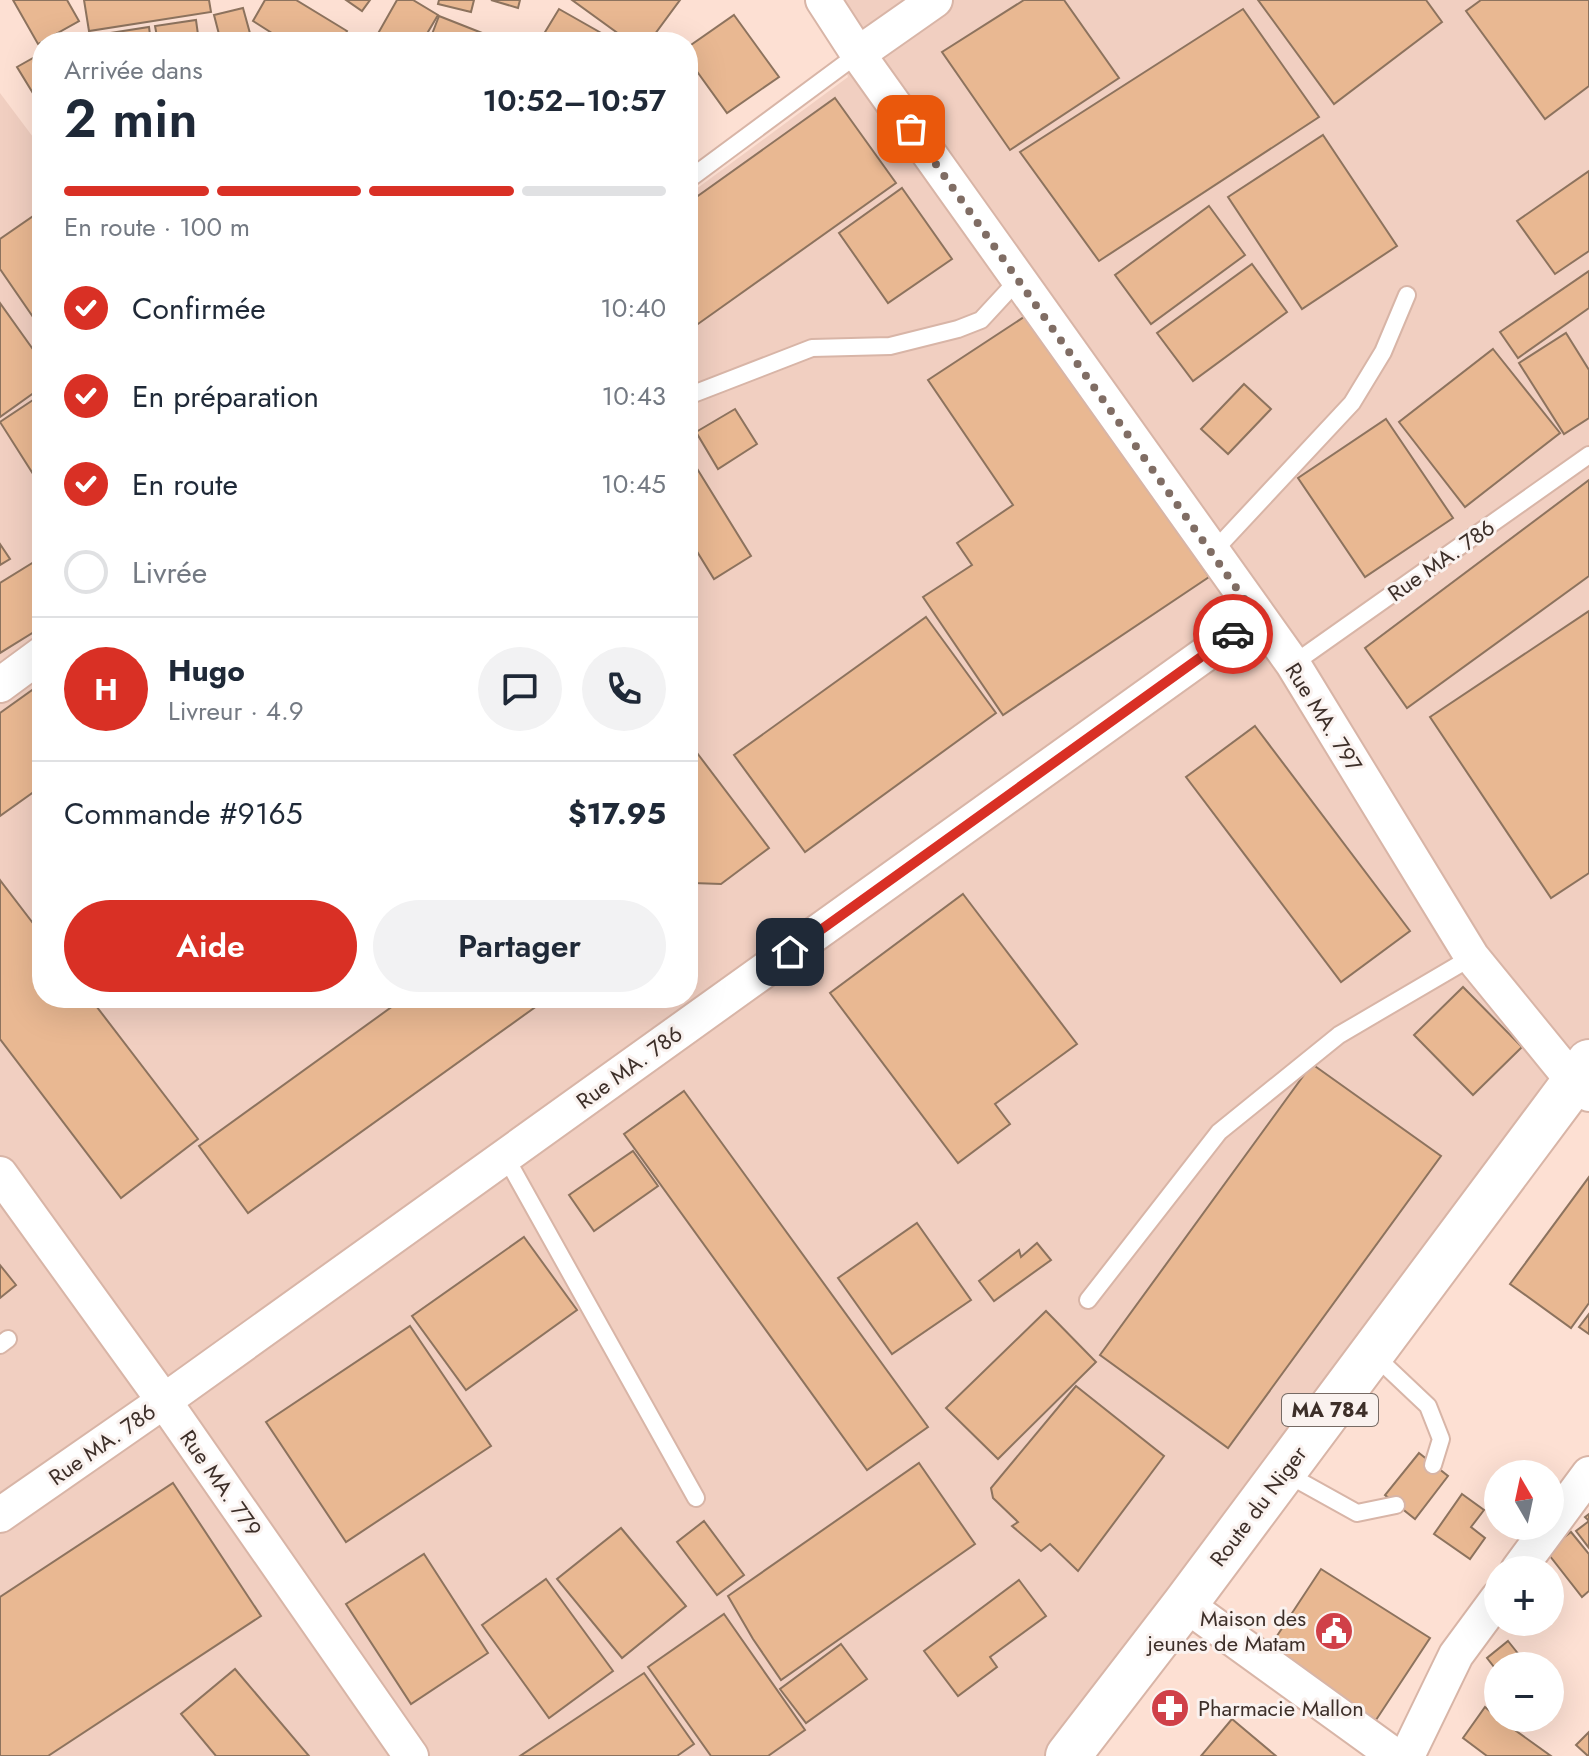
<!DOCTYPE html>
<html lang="fr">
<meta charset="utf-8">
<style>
body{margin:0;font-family:Jost,sans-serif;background:#f2f2f3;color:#1f2937;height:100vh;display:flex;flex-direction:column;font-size:30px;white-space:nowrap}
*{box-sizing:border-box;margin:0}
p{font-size:26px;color:#747a83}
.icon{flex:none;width:44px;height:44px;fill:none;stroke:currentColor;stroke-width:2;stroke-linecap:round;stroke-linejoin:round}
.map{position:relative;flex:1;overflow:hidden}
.drawer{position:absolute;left:32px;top:32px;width:666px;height:976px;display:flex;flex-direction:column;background:#fff;border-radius:32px;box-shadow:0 8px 32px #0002}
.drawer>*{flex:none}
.needle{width:52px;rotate:351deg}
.fabs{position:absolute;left:1484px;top:1460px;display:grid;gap:16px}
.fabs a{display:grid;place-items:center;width:80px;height:80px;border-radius:50%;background:#fff;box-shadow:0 8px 32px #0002;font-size:40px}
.pin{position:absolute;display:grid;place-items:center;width:68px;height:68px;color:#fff;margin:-34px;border-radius:16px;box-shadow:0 4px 12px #0006}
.courier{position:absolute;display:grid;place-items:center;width:80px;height:80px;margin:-40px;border:6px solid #d93025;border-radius:50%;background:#fff;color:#222;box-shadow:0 2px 10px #0007}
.headline em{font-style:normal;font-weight:600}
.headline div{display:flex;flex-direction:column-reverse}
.headline{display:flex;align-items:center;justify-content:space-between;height:136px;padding:0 32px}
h1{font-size:52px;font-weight:600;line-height:60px}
.bar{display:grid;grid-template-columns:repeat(4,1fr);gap:12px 8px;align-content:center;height:96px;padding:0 32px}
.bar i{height:10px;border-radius:6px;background:#e0e1e3}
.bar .active{background:#d93025}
.bar p{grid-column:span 4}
.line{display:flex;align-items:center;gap:20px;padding:0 32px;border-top:2px solid #e0e1e3}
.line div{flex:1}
.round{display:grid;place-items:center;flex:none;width:84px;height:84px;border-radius:42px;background:#f2f2f3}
ol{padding:0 32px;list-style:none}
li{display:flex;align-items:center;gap:24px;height:88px}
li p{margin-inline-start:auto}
li .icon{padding:8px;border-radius:50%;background:#d93025;color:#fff;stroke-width:4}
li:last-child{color:#747a83}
li i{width:44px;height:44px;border:4px solid #e0e1e3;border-radius:50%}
.action{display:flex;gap:16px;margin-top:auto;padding:16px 32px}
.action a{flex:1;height:92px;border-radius:48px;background:#d93025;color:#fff;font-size:32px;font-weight:600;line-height:92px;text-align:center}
.action a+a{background:#f2f2f3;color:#1f2937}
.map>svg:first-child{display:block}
</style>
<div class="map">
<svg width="1589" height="1756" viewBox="0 0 1589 1756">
<rect width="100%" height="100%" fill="#fde0d3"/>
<path fill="#f1cfc1" d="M804,0H1589V1070L1068,1756H0V93L42,149V998H688V195L848,77L842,57Z"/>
<g fill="#e9b892" stroke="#8d735e" stroke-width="2">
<path d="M13,0H67L79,21L38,44Z"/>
<path d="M84,0H209L211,12L89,31Z"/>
<path d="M265,0H296L347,31L341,42H286L253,21Z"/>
<path d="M346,0H370L362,11Z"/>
<path d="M397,0H413L438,15L422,42H385L376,37Z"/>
<path d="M439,0H474L471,12L438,4Z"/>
<path d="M491,0H520L518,8Z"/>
<path d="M572,0H680L649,42H630Z"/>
<path d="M1024,0H1064L1119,78L1010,150L942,52Z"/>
<path d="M1258,0H1426L1442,22L1334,104Z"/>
<path d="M1481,0H1589V86L1545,119L1466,11Z"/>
<path d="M243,8L251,37L221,42L214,15Z"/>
<path d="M559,9L617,42H539Z"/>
<path d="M1243,9L1319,117L1099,261L1020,152Z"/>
<path d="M734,15L779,77L727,113L688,59V47Z"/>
<path d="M439,16L505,42H429Z"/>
<path d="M196,20L199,42H158L155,26Z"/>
<path d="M149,27L151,42H98L97,35Z"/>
<path d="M42,53V108L17,67Z"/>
<path d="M835,98L896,183L698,324L688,311V203Z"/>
<path d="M1323,135L1397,246L1302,309L1228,197Z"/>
<path d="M1589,171V251L1555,274L1517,221Z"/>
<path d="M902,188L952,259L888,303L839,233Z"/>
<path d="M1209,206L1245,255L1151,324L1115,275Z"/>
<path d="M42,210V330L0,269V239Z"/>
<path d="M1252,264L1287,312L1193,381L1157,333Z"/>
<path d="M1589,271V308L1518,358L1500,332Z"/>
<path d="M0,303L42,362V387L0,417Z"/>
<path d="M1030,313L1209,577L1003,715L923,597L972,565L957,543L1013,505L928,380Z"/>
<path d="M1566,333L1589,370V418L1564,434L1519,363Z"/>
<path d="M1493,349L1560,433L1465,507L1399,422Z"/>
<path d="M1244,384L1271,409L1228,454L1201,429Z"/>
<path d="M42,394V488L0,422Z"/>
<path d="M735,409L757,444L718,469L696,432Z"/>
<path d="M1386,419L1453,518L1365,577L1298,478Z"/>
<path d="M688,454L751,556L714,579L688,537Z"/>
<path d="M1589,480V576L1407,708L1365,648Z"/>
<path d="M0,544L10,559L0,565Z"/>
<path d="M42,557V627L0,653V583Z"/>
<path d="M1589,611V873L1551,898L1430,717Z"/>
<path d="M926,617L996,713L805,852L734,755Z"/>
<path d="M42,683V786L0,816V713Z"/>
<path d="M1255,726L1410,931L1341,982L1186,777Z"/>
<path d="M688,741L769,848L721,884L693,883L688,876Z"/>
<path d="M0,880L42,935V998H90L198,1139L121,1198L0,1039Z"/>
<path d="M963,894L1077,1044L995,1104L1010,1124L958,1163L830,993Z"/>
<path d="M1463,987L1522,1047L1473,1095L1414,1035Z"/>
<path d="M404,998H548L248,1213L199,1146Z"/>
<path d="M1312,1064L1441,1156L1228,1448L1100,1355Z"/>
<path d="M684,1091L928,1427L867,1470L624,1134Z"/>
<path d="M633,1151L658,1186L594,1231L569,1195Z"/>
<path d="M1589,1177V1303L1571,1328L1510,1284Z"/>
<path d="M917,1223L971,1300L892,1354L838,1278Z"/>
<path d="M524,1237L577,1310L466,1390L412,1316Z"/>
<path d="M1037,1243L1051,1260L994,1301L979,1281L1019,1250L1021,1257Z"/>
<path d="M0,1265L16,1285L0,1298Z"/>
<path d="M1046,1311L1096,1362L998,1459L946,1408Z"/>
<path d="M1589,1314V1334L1579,1327Z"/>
<path d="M410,1326L491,1446L346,1542L266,1422Z"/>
<path d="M1076,1386L1164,1456L1078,1571L1050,1544L1041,1551L1012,1526L1018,1522L993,1498L991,1488Z"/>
<path d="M1419,1453L1448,1476L1415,1519L1385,1495Z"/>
<path d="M919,1463L975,1544L781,1680L753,1639L728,1596Z"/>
<path d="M173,1483L261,1616L48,1756H0V1597Z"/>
<path d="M1462,1494L1484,1510L1471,1527L1485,1538L1470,1559L1434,1534Z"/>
<path d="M1589,1514V1548L1576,1531L1589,1521L1585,1517Z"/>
<path d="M704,1521L744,1575L717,1595L677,1542Z"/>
<path d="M621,1528L686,1606L622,1658L557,1579Z"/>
<path d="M1571,1532L1589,1554V1591L1582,1597L1546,1551Z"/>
<path d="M424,1554L488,1653L411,1704L346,1604Z"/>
<path d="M1321,1569L1430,1638L1376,1720L1267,1651Z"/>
<path d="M546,1579L613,1671L549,1718L482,1625Z"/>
<path d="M1019,1580L1046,1616L990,1657L997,1667L958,1696L924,1651Z"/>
<path d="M724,1614L805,1730L768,1756H711L648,1667Z"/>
<path d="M1508,1641L1528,1666H1498V1672L1487,1658Z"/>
<path d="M841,1644L867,1679L806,1723L780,1689Z"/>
<path d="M235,1669L309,1756H216L181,1714Z"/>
<path d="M644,1673L694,1744L677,1756H520Z"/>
<path d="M1485,1707L1498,1718L1551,1756H1487L1463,1738Z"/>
<path d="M1232,1719L1276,1756H1201Z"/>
<path d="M1589,1732V1756H1588L1576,1745Z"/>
</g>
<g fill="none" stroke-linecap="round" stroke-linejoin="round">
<g stroke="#d8b5a7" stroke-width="20">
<g id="lane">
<path d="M688,180L858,54"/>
<path d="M688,396L812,348L890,346L958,329L981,320L1018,280"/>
<path d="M1212,553L1352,403L1383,352L1407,295"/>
<path d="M1293,664L1589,455"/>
<path d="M505,1156L696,1498"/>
<path d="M1088,1300L1219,1132L1339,1035L1472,957"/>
<path d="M0,1345L8,1339"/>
<path d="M1373,1354L1428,1406L1441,1439L1433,1465"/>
<path d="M1285,1473L1357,1513L1396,1505"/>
</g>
</g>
<g stroke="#d8b5a7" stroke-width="38">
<g id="street">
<path d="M823,0L858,54L1293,664L1472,957L1574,1082L1589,1094"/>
<path d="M858,54L935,0"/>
<path d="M0,685L42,654"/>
<path d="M0,1174L164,1401L411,1756"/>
<path d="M0,1515L164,1401L1257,617"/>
<path d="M1518,1570L1589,1474"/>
<path d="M1185,1604L1395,1756"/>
<path d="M1407,1756L1456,1655L1498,1598"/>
</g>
</g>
<g stroke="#d8b5a7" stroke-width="48">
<path id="primary" d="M1068,1756L1185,1604L1589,1062"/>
</g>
<use href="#lane" stroke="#fff" stroke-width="16"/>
<use href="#street" stroke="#fff" stroke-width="34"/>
<use href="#primary" stroke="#fff" stroke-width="44"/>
</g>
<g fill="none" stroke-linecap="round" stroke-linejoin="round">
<path stroke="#806d64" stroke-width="8" stroke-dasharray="0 14.4" d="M911,129L1257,617L1233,634"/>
<path stroke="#d93025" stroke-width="10" d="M790,952L1233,634"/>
</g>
<defs>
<g id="civic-disc" transform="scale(2)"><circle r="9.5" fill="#d04048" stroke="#faf2ef"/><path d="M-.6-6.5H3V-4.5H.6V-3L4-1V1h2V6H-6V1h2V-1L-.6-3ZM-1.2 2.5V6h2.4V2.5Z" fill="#fff"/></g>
<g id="pharmacy-disc" transform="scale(2)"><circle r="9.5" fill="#d04048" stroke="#faf2ef"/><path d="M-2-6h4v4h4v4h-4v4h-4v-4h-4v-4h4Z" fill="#fff"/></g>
</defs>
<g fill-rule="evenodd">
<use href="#civic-disc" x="1334" y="1631"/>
<use href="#pharmacy-disc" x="1170" y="1708"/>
</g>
<g text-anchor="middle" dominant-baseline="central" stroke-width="6" stroke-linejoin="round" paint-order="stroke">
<rect fill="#faf2ef" stroke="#766a64" stroke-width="2" x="1282" y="1394" width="96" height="32" rx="6"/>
<g font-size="20" font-weight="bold" fill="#3d2f29">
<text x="1330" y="1410">MA 784</text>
</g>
<g font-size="22" fill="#3d2f29" stroke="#faf2ef">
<text transform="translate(1441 560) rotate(-35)">Rue MA. 786</text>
<text transform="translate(1324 717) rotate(58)">Rue MA. 797</text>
<text transform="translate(629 1067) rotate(-36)">Rue MA. 786</text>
<text transform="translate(102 1444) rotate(-35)">Rue MA. 786</text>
<text transform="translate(221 1483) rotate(55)">Rue MA. 779</text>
<text transform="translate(1258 1506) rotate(-53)">Route du Niger</text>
</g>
<g font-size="22" fill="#3d2f29" stroke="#faf2ef" text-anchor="end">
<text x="1306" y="1618">Maison des<tspan x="1306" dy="25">jeunes de Matam</tspan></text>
<text x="1198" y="1708" text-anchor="start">Pharmacie Mallon</text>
</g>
</g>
</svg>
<div class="fabs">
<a><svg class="needle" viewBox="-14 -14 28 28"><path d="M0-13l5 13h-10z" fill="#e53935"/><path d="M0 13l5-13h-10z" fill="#747a83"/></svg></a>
<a>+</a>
<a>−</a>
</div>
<div class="pin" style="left:911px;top:129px;background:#ea580c"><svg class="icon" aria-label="bag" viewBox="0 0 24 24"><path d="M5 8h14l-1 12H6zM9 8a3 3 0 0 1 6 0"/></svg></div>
<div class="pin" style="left:790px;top:952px;background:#1f2937"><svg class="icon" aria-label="home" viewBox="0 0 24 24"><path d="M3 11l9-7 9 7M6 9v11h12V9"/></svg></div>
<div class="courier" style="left:1233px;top:634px"><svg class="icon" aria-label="car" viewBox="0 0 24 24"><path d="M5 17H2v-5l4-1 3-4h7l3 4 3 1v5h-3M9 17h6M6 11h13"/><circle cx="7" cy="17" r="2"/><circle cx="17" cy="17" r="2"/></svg></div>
<section class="drawer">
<div class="headline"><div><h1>2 min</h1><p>Arrivée dans</p></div><em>10:52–10:57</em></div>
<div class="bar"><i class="active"></i><i class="active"></i><i class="active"></i><i></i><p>En route · 100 m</p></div>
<ol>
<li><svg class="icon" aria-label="check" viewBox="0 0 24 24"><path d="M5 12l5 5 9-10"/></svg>Confirmée<p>10:40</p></li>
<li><svg class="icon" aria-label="check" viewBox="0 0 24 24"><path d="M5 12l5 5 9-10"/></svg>En préparation<p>10:43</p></li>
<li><svg class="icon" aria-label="check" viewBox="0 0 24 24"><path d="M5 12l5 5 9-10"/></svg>En route<p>10:45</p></li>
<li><i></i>Livrée</li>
</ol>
<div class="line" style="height:144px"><b class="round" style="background:#d93025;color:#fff">H</b><div><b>Hugo</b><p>Livreur · 4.9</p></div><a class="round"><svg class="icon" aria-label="chat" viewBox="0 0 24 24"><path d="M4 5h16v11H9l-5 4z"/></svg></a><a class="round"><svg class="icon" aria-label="phone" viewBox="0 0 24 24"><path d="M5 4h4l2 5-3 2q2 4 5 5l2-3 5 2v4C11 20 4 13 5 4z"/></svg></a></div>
<div class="line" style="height:104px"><div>Commande #9165</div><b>$17.95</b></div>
<div class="action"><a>Aide</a><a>Partager</a></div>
</section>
</div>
